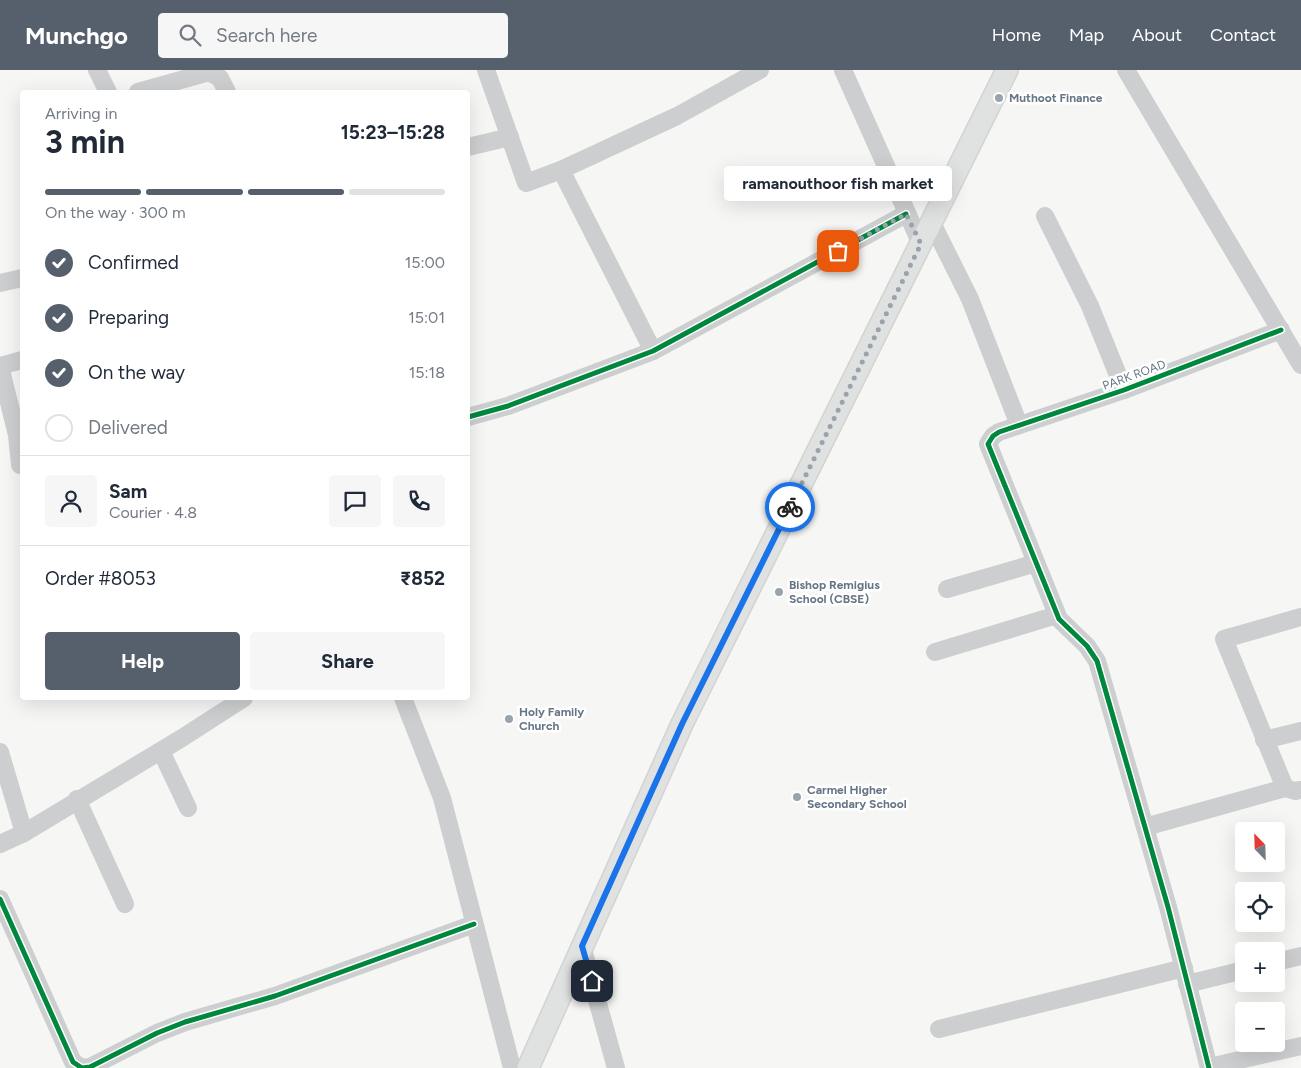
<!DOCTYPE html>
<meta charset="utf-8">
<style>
body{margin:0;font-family:Figtree,sans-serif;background:#f6f6f7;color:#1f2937;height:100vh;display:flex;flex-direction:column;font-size:19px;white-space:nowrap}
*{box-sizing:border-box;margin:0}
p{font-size:16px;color:#747a83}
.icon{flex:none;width:28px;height:28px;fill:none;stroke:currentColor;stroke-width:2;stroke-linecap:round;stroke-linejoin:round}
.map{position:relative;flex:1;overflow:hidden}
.side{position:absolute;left:20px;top:20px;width:450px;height:610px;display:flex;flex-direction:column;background:#fff;border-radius:5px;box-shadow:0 5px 20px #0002}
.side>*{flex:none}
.needle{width:32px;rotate:337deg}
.tools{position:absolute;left:1235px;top:752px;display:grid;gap:10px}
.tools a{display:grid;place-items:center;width:50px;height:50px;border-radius:5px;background:#fff;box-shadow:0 5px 20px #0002;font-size:25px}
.pin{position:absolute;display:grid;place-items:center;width:42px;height:42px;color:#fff;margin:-21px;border-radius:10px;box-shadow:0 2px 8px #0006}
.courier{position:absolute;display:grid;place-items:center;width:50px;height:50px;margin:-25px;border:4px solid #1a73e8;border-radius:50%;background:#fff;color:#222;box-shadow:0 1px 6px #0007}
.bubble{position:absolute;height:35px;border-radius:5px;background:#fff;box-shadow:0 5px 20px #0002;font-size:16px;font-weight:700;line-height:35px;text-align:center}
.overview em{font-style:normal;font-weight:700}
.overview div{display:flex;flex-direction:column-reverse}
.overview{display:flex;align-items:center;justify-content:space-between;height:85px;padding:0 25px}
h1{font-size:32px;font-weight:700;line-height:38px}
.bar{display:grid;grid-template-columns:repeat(4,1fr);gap:8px 5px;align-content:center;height:60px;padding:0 25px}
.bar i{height:6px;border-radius:4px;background:#e0e1e3}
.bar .current{background:#55606c}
.bar p{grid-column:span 4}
.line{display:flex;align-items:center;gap:12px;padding:0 25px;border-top:1px solid #e0e1e3}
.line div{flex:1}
.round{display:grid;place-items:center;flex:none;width:52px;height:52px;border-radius:5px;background:#f6f6f7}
ol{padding:0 25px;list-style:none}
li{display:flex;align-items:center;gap:15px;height:55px}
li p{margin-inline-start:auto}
li .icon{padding:5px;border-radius:50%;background:#55606c;color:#fff;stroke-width:4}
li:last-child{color:#747a83}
li i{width:28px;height:28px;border:2px solid #e0e1e3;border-radius:50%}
.cta{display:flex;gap:10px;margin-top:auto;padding:10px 25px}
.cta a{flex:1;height:58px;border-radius:5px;background:#55606c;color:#fff;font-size:20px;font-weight:700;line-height:58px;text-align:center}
.cta a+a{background:#f6f6f7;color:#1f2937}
header{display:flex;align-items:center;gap:30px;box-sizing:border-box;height:70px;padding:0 25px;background:#55606c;color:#fff}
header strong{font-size:24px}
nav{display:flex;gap:28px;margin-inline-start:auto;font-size:18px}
.search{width:350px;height:45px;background:#f6f6f7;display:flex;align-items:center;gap:12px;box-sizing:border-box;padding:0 18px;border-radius:5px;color:#747a83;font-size:19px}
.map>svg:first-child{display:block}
</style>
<header>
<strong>Munchgo</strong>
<div class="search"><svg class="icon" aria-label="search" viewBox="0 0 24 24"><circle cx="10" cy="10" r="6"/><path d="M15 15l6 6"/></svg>Search here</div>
<nav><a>Home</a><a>Map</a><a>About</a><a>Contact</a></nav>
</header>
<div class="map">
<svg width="1301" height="998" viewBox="0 0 1301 998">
<rect width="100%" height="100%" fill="#f6f6f5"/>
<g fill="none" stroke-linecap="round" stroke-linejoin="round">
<g stroke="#d2d3d3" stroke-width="24">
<path id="major" d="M528,998L682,654L1007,0"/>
</g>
<g stroke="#cccecf" stroke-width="18">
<path d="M97,0L108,22"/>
<path d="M486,0L526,113L561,100"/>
<path d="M843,0L921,174"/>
<path d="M1126,0L1301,295"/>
<path d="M138,22L209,2L220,8L227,22"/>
<path d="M468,77L510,67"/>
<path d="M1045,146L1090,236L1124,320"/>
<path d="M931,151L970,229L1019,355"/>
<path d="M0,213L22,208"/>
<path d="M653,281L561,100L677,46L760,0"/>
<path d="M0,296L17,365L20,395"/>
<path d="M0,296L22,290"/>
<path d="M468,347L508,336L653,281L906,144"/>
<path d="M947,519L1036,493"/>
<path d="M1301,547L1224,569L1285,718L1295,721L1301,720"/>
<path d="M935,582L1057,545"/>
<path d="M403,628L442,728L512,998"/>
<path d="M1264,670L1301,661"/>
<path d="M161,681L188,738"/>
<path d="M0,682L24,763"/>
<path d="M77,729L125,834"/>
<path d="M1145,757L1285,718"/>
<path d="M0,774L24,763L182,668L244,628"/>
<path d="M0,829L73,992L82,998L90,997L157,963L185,952L275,926L474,854"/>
<path d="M582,876L616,998"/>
<path d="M1276,892L1301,886"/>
<path d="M1187,914L1244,900"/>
<path d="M939,959L1184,898"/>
<path d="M1209,997L1301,976"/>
<path d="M1209,998L1168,837L1097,591L1087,576L1059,549L988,374L993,366L999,362L1124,320L1281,260"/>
</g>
<use href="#major" stroke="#e0e1e1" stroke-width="21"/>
<g stroke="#fff" stroke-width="8">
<g id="cycleway">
<path d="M468,347L508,336L653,281L906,144"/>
<path d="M0,829L73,992L82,998L90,997L157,963L185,952L275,926L474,854"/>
<path d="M1209,998L1168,837L1097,591L1087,576L1059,549L988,374L993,366L999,362L1124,320L1281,260"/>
</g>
</g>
<use href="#cycleway" stroke="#00873e" stroke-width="5"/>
</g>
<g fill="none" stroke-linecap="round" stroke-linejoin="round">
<path stroke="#98a3ac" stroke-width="5" stroke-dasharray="0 9" d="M790,437L921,174L906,144L838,181"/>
<path stroke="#1a73e8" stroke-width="6" d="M592,911L582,876L682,654L790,437"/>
</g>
<g fill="#98a3ac" stroke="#fff" stroke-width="2">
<circle cx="999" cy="28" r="5"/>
<circle cx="779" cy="522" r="5"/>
<circle cx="509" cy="649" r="5"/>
<circle cx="797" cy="727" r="5"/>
</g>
<g text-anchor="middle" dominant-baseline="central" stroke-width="5" stroke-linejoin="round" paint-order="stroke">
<g font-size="12" font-weight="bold" fill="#667685" stroke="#fff" text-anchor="start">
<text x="1009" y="28">Muthoot Finance</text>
<text x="789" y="515">Bishop Remigius<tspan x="789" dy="14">School (CBSE)</tspan></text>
<text x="519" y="642">Holy Family<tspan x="519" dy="14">Church</tspan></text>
<text x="807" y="720">Carmel Higher<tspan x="807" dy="14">Secondary School</tspan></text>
</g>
<g font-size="12" fill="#667685" stroke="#fff">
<text transform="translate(1134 305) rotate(-20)">PARK ROAD</text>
</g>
</g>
</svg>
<div class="tools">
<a><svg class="needle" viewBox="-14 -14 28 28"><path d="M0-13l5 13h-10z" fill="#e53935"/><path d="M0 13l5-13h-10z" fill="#747a83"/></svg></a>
<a><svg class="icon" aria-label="locate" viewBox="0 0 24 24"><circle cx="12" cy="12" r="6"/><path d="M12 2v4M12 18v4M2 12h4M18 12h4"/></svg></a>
<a>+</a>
<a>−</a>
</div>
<div class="pin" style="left:838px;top:181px;background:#ea580c"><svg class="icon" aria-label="bag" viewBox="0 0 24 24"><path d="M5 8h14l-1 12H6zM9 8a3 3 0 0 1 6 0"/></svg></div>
<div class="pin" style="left:592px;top:911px;background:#1f2937"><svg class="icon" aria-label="home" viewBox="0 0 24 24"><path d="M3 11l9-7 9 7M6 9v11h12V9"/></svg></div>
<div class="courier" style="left:790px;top:437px"><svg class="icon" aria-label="bike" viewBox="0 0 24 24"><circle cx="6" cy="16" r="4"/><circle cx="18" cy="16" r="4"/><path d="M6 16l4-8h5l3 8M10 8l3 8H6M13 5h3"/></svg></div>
<div class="bubble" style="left:724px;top:96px;width:228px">ramanouthoor fish market</div>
<section class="side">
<div class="overview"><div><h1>3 min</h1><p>Arriving in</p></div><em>15:23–15:28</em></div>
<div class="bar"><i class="current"></i><i class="current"></i><i class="current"></i><i></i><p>On the way · 300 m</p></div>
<ol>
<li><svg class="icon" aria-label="check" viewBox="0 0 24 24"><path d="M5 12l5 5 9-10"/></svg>Confirmed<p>15:00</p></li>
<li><svg class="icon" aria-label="check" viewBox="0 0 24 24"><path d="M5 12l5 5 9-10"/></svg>Preparing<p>15:01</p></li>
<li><svg class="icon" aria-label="check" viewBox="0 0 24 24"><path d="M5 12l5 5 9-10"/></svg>On the way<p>15:18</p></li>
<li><i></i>Delivered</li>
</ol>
<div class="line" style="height:90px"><a class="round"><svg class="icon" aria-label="person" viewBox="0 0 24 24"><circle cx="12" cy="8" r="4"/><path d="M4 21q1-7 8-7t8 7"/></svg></a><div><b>Sam</b><p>Courier · 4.8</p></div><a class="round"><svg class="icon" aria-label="chat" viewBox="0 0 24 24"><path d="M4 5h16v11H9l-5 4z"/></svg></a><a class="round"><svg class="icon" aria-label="phone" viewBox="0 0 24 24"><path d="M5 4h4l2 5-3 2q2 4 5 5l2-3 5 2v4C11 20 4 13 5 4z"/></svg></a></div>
<div class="line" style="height:65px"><div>Order #8053</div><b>₹852</b></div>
<div class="cta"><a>Help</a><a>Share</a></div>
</section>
</div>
